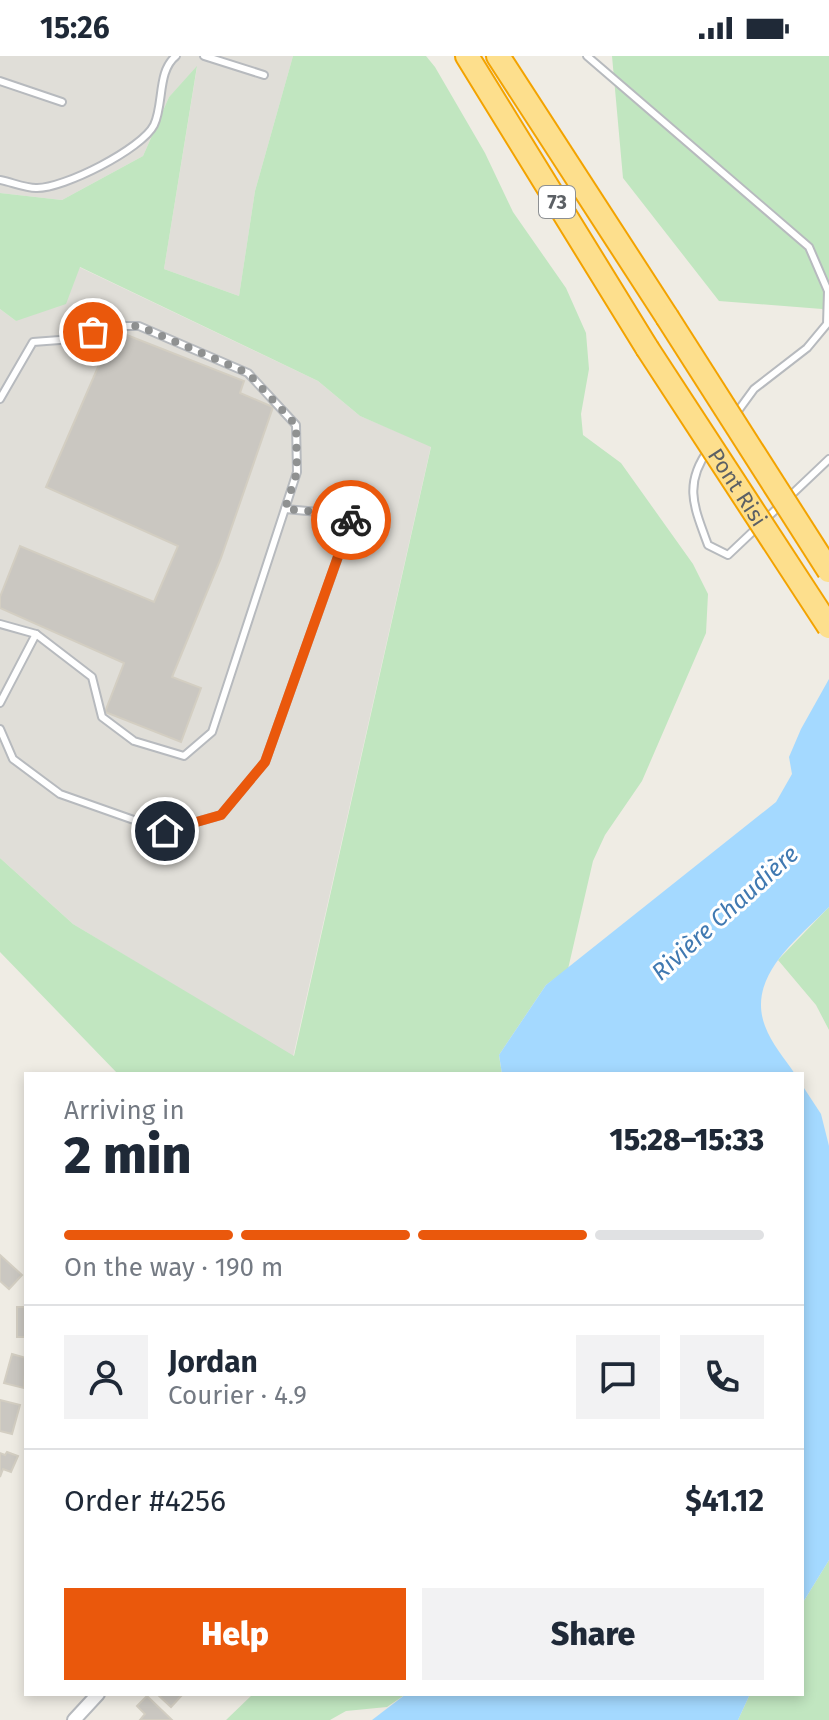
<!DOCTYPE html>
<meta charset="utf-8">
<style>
body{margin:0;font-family:"Fira Sans",sans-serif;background:#f2f2f3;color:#1f2937;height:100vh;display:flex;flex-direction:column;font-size:30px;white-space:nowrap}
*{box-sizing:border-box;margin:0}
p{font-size:26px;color:#747a83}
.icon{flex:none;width:44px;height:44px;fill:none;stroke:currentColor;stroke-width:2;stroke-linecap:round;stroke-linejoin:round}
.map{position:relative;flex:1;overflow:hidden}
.drawer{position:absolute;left:24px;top:1016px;width:780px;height:624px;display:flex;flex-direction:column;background:#fff;border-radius:0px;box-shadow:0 4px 12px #0003}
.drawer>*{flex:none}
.pin{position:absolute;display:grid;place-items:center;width:68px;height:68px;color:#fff;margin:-34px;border:4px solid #fff;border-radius:50%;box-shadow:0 2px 8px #0007}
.courier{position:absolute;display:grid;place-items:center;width:80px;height:80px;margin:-40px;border:6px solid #ea580c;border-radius:50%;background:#fff;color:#222;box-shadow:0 2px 10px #0007}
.summary em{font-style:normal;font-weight:800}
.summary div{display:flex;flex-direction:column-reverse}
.summary{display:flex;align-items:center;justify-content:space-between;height:136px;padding:0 40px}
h1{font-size:52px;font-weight:800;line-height:60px}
.bar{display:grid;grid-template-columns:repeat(4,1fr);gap:12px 8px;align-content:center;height:96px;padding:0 40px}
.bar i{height:10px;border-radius:6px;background:#e0e1e3}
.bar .active{background:#ea580c}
.bar p{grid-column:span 4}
.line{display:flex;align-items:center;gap:20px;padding:0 40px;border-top:2px solid #e0e1e3}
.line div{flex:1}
.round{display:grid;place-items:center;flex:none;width:84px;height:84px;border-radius:0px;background:#f2f2f3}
.action{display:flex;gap:16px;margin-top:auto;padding:16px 40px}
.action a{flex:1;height:92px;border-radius:0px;background:#ea580c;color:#fff;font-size:32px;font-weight:800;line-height:92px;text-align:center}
.action a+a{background:#f2f2f3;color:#1f2937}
.status{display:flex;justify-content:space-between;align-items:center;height:56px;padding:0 40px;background:#fff;direction:ltr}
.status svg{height:22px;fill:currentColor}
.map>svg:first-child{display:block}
</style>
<div class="status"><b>15:26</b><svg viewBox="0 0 49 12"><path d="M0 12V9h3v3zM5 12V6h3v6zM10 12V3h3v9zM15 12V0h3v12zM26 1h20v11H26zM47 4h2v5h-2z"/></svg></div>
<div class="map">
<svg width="829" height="1664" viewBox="0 0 829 1664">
<rect width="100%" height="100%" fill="#efece4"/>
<g fill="#e0ded8">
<path d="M0,0H293L255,135L239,240L164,213L197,11L169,41L143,100L62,144L0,137Z"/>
<path d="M79,211L318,325L360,360L431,390L293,1001L73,868L0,802V253L16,265Z"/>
</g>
<g fill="#c1e6c0">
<path d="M293,0H426L435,11L485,97L513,156L566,232L586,277L589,313L581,358L583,379L621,407L693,508L708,538L706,577L642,725L605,779L593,805L568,913L546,929L499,999L502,1018H118L0,896V802L73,868L294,1000L431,391L360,360L318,325L80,211L66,248L16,265L0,253V137L62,144L143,100L169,41L197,10L164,213L239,240L255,135Z"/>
<path d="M612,0H829V260L822,253L719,245L623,122Z"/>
<path d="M829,851V974L816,949L778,904Z"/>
<path d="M829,1504V1664H738L750,1638H802V1548Z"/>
<path d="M253,1638H406L387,1651L346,1655L330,1664H226Z"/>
</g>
<g fill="#a4d9ff">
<path d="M829,623V851C799,882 746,920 765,970C771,987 785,1003 795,1018H502L499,999L546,929L776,746L792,718L789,701L801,673Z"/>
<path d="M802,1029L821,1058L829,1090V1504L802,1548Z"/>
<path d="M406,1638H750L738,1664H372Z"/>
</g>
<g fill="#cac7c1" stroke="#d3cec2" stroke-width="2">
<path d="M114,274L244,325L240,337L273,351L221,502L172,621L201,632L181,686L105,656L124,607L0,552V541L20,490L154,546L178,490L46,431Z"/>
<path d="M0,1199L22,1219L9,1233L0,1225Z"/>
<rect x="17" y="1251" width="9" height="30"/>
<path d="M12,1298L26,1302L24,1332L4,1327Z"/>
<path d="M0,1344L20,1349L12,1378L0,1375Z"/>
<path d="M7,1396L18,1400L11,1416L3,1413L0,1421V1397L5,1399Z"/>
<path d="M157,1638H183L171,1651Z"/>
<path d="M147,1640L172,1664H140L145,1658L137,1650Z"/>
</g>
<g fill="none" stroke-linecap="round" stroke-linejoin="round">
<g stroke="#b7babe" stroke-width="10">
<g id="service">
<path d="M204,0L264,19"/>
<path d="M587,0L809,191L828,235L827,268L807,292L754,333L735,359"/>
<path d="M0,25L62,46"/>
<path d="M0,124C11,126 25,132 36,132C63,133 142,93 154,69C164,48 157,15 176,0"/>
<path d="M0,343L33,286L73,283L113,270H139L248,317L296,369L297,416L212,676L184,700L134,685L102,661L92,621L36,578L0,568"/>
<path d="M709,393C683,428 694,451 708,489L728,499L829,403"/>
<path d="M0,647L36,578"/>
<path d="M0,673L13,703L60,738L165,775L221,759L265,706L353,459L285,453"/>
</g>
</g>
<g stroke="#b7babe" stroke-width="16">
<path id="minor" d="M74,1664L98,1638"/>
</g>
<g stroke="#f3a300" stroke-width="26">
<g id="motorway">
<path d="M467,0L647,292"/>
<path d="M498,0L667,261"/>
</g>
</g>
<use href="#service" stroke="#fff" stroke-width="6"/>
<use href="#minor" stroke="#fff" stroke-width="12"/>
<use href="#motorway" stroke="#fddf8d" stroke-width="22"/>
<g stroke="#f3a300" stroke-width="26" stroke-linecap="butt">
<g id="motorway-bridge">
<path d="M667,261L829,515"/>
<path id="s1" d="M647,292L829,571"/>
</g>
</g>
<use href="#motorway-bridge" stroke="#fddf8d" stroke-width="22"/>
</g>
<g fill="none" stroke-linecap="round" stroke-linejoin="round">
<path stroke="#8f9191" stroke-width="8" stroke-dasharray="0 14.4" d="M93,276L113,270H139L248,317L296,369L297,416L285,453L353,459L351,464"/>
<path stroke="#ea580c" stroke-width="10" d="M165,775L221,759L265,706L351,464"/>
</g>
<g text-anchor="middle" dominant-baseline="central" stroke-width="6" stroke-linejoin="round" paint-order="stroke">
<rect fill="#fff" stroke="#8d9093" stroke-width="2" x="539" y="130" width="36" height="32" rx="6"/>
<g font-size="20" font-weight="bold" fill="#5c6065">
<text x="557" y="146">73</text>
</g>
<g font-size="22" fill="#5c6065" stroke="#fff">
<text stroke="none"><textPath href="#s1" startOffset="166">Pont Risi</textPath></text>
</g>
<g font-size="24" font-style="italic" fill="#4079b1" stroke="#fff">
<text transform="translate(725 857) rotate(-42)">Rivière Chaudière</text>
</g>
</g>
</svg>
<div class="pin" style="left:93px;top:276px;background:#ea580c"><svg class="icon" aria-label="bag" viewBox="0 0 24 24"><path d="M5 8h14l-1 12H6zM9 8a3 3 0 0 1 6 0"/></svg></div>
<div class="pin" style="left:165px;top:775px;background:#1f2937"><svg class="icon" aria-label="home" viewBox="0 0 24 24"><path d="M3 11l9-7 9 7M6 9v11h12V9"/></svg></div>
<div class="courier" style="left:351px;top:464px"><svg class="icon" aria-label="bike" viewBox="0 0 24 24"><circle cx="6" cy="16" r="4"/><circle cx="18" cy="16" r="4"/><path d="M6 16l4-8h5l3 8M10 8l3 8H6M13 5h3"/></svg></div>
<section class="drawer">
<div class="summary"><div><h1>2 min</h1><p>Arriving in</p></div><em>15:28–15:33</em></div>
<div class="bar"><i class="active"></i><i class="active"></i><i class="active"></i><i></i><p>On the way · 190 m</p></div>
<div class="line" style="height:144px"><a class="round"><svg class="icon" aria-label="person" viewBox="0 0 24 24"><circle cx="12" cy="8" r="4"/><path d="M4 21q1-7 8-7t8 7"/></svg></a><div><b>Jordan</b><p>Courier · 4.9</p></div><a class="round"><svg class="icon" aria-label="chat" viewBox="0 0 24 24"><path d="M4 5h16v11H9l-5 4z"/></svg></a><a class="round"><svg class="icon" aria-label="phone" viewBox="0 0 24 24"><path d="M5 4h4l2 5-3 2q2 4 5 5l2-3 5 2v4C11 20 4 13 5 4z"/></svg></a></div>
<div class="line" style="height:104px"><div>Order #4256</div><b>$41.12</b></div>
<div class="action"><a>Help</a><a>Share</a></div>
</section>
</div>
